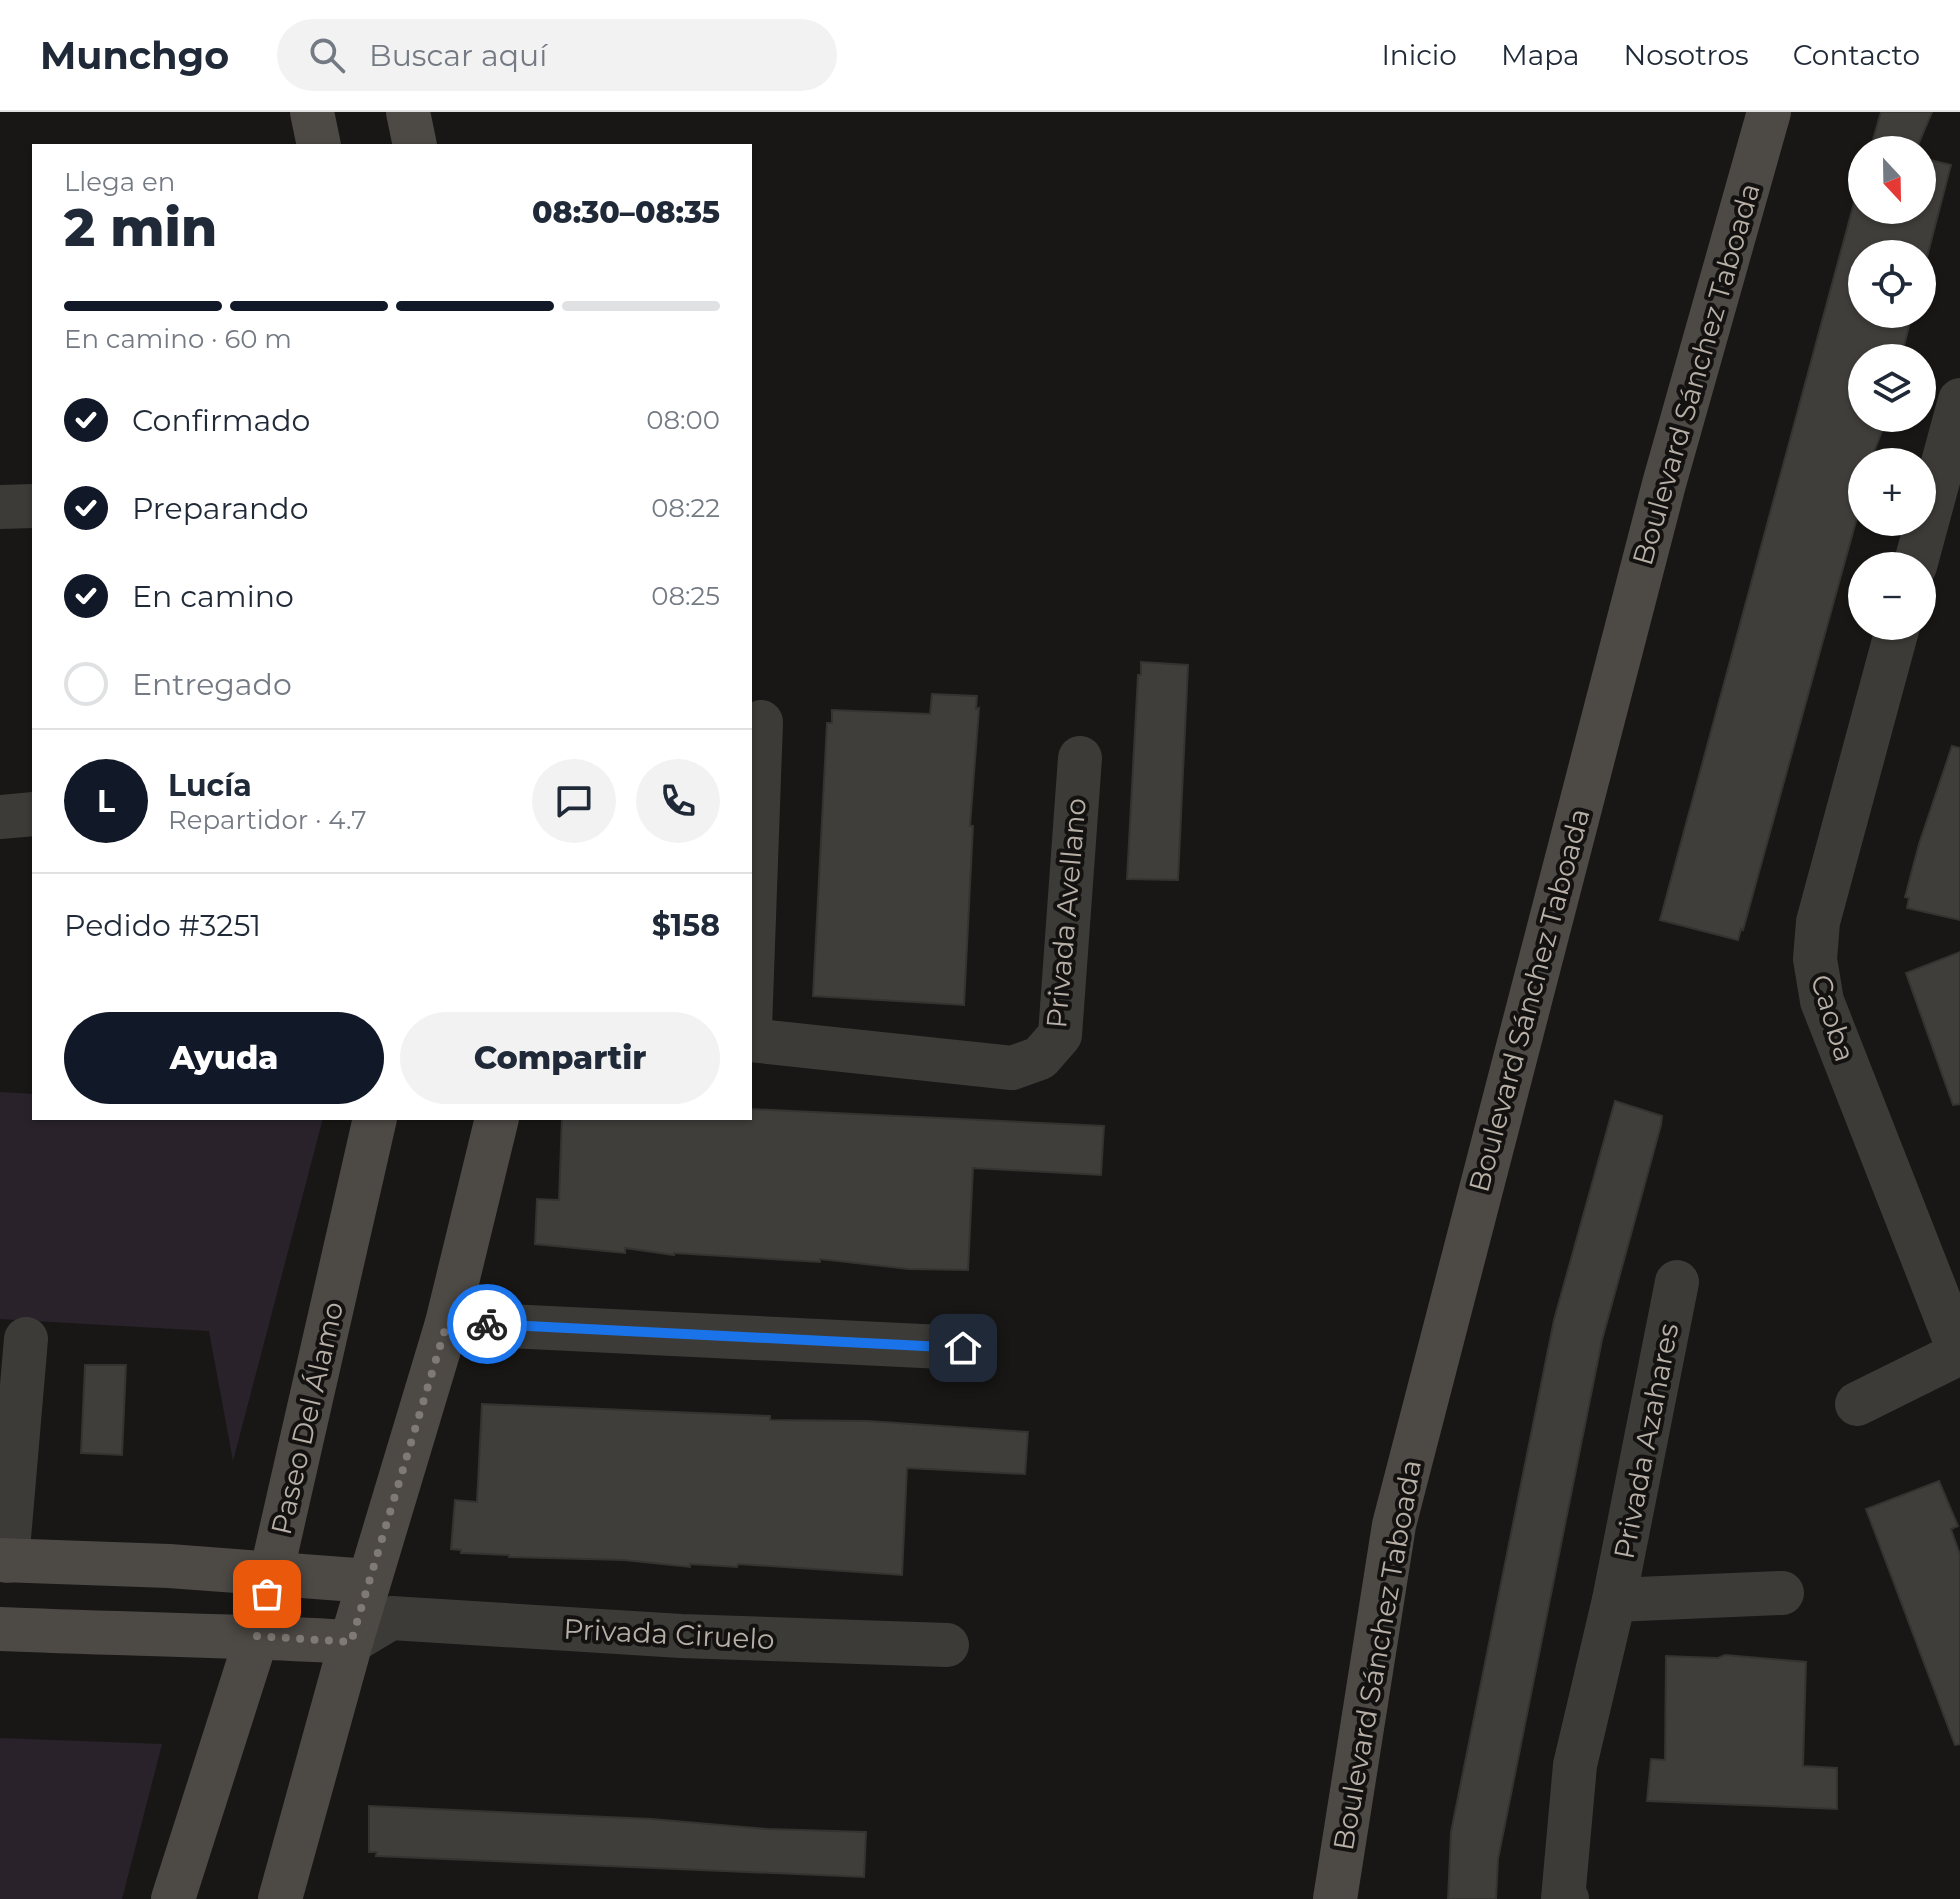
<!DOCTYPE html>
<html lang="es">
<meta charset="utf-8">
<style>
body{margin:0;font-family:Montserrat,sans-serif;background:#f2f2f3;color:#1f2937;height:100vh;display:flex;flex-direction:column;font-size:30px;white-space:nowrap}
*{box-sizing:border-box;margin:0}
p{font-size:26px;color:#747a83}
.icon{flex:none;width:44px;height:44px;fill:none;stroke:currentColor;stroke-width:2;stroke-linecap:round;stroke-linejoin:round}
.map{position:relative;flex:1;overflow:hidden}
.drawer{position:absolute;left:32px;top:32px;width:720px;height:976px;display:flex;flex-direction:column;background:#fff;border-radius:0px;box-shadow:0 2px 6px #0004}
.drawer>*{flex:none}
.needle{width:52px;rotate:158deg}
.buttons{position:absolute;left:1848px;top:24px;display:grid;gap:16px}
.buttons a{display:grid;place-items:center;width:88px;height:88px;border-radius:50%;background:#fff;box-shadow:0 2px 6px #0004;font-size:40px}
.pin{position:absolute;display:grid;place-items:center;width:68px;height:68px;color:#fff;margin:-34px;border-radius:16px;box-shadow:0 4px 12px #0006}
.courier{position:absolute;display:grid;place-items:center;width:80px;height:80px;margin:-40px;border:6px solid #1a73e8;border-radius:50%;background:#fff;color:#222;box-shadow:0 2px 10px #0007}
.headline em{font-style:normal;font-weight:800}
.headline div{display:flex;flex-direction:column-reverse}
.headline{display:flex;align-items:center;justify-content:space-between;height:136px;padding:0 32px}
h1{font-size:52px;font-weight:800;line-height:60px}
.bar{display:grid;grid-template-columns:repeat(4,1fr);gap:12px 8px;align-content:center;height:96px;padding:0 32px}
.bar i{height:10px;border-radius:6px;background:#e0e1e3}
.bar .selected{background:#111827}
.bar p{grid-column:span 4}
.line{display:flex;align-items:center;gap:20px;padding:0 32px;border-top:2px solid #e0e1e3}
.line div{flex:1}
.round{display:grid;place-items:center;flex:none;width:84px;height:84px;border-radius:42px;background:#f2f2f3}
ol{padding:0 32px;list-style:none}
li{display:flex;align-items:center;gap:24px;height:88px}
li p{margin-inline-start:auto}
li .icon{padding:8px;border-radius:50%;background:#111827;color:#fff;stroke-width:4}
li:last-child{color:#747a83}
li i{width:44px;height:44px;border:4px solid #e0e1e3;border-radius:50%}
.primary-button{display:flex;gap:16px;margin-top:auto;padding:16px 32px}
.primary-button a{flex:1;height:92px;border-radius:48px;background:#111827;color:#fff;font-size:32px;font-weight:800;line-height:92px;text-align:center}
.primary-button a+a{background:#f2f2f3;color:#1f2937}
header{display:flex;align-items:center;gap:48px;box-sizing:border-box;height:112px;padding:0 40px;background:#fff;border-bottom:2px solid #e0e1e3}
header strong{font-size:38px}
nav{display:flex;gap:44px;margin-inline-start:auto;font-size:28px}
.search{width:560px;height:72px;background:#f2f2f3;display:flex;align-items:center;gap:20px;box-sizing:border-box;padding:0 28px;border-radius:44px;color:#747a83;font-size:30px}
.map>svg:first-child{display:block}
</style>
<header>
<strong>Munchgo</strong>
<div class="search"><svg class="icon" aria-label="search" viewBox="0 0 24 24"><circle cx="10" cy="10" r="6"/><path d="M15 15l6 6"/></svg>Buscar aquí</div>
<nav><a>Inicio</a><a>Mapa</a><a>Nosotros</a><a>Contacto</a></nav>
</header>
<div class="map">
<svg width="1960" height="1787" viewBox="0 0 1960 1787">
<rect width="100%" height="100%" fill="#181716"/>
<g fill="#29222b">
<path d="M0,980L34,982V1006H323L233,1349L209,1219L0,1207Z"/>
<path d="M0,1626L162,1632L122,1787H0Z"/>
</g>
<g fill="#403e3b" stroke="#343330" stroke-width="2">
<path d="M1881,0H1932L1916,38H1870Z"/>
<path d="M1922,46L1951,53L1922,164V142H1862V202H1912L1901,246H1862V306H1887L1870,350H1862V373L1853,400L1858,402L1743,818L1741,817L1738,828L1660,808L1858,76L1862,67V98H1922Z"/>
<path d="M1141,550L1188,553L1178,768L1127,767L1138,563H1141Z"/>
<path d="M932,582L977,584L976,597L979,596L970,714H973L964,893L813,884L827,611H832V598L930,602Z"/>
<path d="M1952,634L1960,636V808L1907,796L1909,786L1905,785L1919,732Z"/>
<path d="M1960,840V992L1953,993L1906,861Z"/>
<path d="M1615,989L1662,1004L1661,1013L1602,1228L1498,1747L1496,1787H1448L1451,1720L1554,1208Z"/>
<path d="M750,997L1104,1014L1101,1063L973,1056L968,1158L909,1157L820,1147V1150L674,1141V1143L625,1136V1141L535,1132L537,1087L559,1088L562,1006H750Z"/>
<path d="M85,1253H126L122,1343L81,1341Z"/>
<path d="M482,1292L770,1304V1308L868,1309L1028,1320L1025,1362L907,1356L902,1463L738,1452L737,1455L690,1452V1455L624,1448L509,1445V1443L461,1441V1438L451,1437L455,1388L477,1390Z"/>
<path d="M1939,1369L1958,1414L1951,1417L1960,1443V1632L1955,1633L1866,1397Z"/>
<path d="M1725,1543L1806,1550L1803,1654L1837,1656V1697L1647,1689L1651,1647L1665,1648L1666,1544L1718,1546Z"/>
<path d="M369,1694L652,1707L767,1717L866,1720L864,1765L376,1744L377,1740H369Z"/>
</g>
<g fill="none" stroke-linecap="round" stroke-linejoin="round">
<g stroke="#3d3b37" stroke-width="44">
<path d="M0,395L34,394"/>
<path d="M1915,454L1960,288"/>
<path d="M1898,514L1818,810L1815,847L1822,889L1960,1241"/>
<path d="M0,705L34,702"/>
<path d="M750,916L761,610"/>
<path d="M750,928L1012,956L1040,946L1060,923L1080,646"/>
<path d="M447,1211L963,1236"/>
<path d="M1857,1292L1960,1241"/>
<path d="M7,1449L26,1227"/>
<path d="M1614,1488L1782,1481"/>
<path d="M351,1530L391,1506L681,1524L947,1533"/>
<path d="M1567,1787H1563L1575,1653L1614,1488L1677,1170"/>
</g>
<g stroke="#4d4945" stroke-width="44">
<path d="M312,0L319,34"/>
<path d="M408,0L415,34"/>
<path d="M0,1448L169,1454L369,1469"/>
<path d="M0,1517C117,1522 234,1523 351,1530"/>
<path d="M173,1787L257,1524L375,1006"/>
<path d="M280,1787L351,1530L447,1211L497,1006"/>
<path d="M1335,1787L1394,1413L1664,372L1769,0"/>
</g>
</g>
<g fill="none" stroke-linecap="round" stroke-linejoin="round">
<path stroke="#807a74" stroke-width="8" stroke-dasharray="0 14.4" d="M267,1482L257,1524L351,1530L447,1211L487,1212"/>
<path stroke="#1a73e8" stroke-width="10" d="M487,1212L963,1236"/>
</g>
<g text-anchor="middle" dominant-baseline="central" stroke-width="8" stroke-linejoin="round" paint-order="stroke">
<g font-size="28" fill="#b8b0a7" stroke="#131211">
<text transform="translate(1696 262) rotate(-74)">Boulevard Sánchez Taboada</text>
<text transform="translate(1066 801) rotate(-85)">Privada Avellano</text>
<text transform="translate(1529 888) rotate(-75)">Boulevard Sánchez Taboada</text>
<text transform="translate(1833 906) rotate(73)">Caoba</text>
<text transform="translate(307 1306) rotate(-77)">Paseo Del Álamo</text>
<text transform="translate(1646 1329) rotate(-79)">Privada Azahares</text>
<text transform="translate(669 1522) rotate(3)">Privada Ciruelo</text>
<text transform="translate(1377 1543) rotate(-80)">Boulevard Sánchez Taboada</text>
</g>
</g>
</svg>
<div class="buttons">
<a><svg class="needle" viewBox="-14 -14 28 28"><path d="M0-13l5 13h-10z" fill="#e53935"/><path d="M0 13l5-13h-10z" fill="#747a83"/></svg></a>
<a><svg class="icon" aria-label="locate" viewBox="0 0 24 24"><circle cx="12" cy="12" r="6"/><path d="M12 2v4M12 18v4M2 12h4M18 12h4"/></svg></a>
<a><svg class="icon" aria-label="layers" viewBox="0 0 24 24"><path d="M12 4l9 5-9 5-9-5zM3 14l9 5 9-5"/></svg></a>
<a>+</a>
<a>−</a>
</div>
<div class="pin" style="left:267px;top:1482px;background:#ea580c"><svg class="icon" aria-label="bag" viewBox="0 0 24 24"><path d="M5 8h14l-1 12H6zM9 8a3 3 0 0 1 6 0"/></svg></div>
<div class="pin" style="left:963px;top:1236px;background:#1f2937"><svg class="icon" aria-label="home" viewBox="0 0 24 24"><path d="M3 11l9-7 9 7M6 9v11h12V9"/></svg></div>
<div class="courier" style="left:487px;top:1212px"><svg class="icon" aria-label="bike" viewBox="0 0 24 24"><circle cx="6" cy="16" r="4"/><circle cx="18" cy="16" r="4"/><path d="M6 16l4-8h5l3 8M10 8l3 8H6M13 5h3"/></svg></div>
<section class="drawer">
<div class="headline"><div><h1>2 min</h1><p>Llega en</p></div><em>08:30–08:35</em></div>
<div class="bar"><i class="selected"></i><i class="selected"></i><i class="selected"></i><i></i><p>En camino · 60 m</p></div>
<ol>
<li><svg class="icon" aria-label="check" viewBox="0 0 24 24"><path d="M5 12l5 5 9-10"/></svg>Confirmado<p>08:00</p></li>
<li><svg class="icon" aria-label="check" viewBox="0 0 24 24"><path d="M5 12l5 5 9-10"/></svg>Preparando<p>08:22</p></li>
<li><svg class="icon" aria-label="check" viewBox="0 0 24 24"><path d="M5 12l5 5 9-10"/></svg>En camino<p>08:25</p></li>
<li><i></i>Entregado</li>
</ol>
<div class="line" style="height:144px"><b class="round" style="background:#111827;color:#fff">L</b><div><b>Lucía</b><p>Repartidor · 4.7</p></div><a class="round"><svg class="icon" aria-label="chat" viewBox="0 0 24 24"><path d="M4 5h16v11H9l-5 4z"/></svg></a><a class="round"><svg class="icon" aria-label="phone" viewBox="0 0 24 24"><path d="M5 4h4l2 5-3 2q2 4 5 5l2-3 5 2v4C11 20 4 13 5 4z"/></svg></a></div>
<div class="line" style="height:104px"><div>Pedido #3251</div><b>$158</b></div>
<div class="primary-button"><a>Ayuda</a><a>Compartir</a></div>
</section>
</div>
